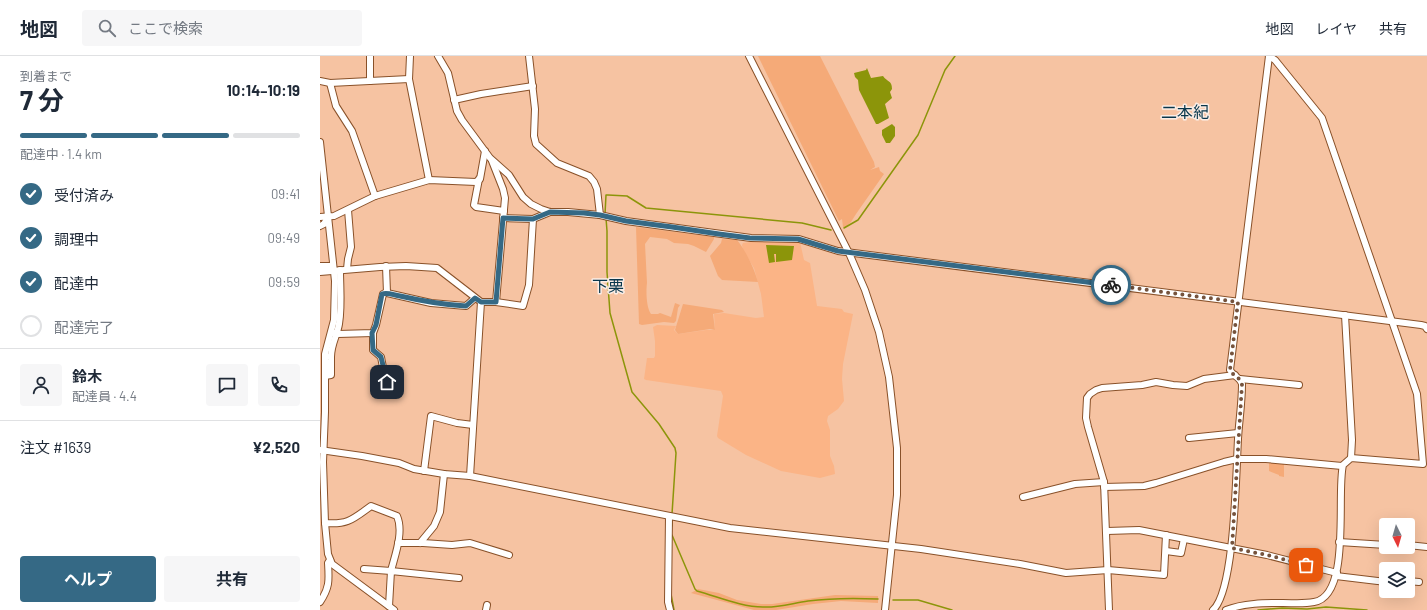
<!DOCTYPE html>
<html lang="ja">
<meta charset="utf-8">
<style>
body{margin:0;font-family:Barlow,"Noto Sans JP",sans-serif;background:#f6f6f7;color:#1f2937;height:100vh;display:flex;flex-direction:column;font-size:15px;white-space:nowrap}
*{box-sizing:border-box;margin:0}
p{font-size:13px;color:#747a83}
.icon{flex:none;width:22px;height:22px;fill:none;stroke:currentColor;stroke-width:2;stroke-linecap:round;stroke-linejoin:round}
.map{position:relative;flex:1;overflow:hidden}
.drawer{display:flex;flex-direction:column;background:#fff;width:320px}
.drawer>*{flex:none}
.needle{width:26px;rotate:175deg}
.fabs{position:absolute;left:1059px;top:462px;display:grid;gap:8px}
.fabs a{display:grid;place-items:center;width:36px;height:36px;border-radius:4px;background:#fff;box-shadow:0 4px 16px #0002;font-size:20px}
.pin{position:absolute;display:grid;place-items:center;width:34px;height:34px;color:#fff;margin:-17px;border-radius:8px;box-shadow:0 2px 6px #0006}
.courier{position:absolute;display:grid;place-items:center;width:40px;height:40px;margin:-20px;border:3px solid #356985;border-radius:50%;background:#fff;color:#222;box-shadow:0 1px 5px #0007}
.overview em{font-style:normal;font-weight:700}
.overview div{display:flex;flex-direction:column-reverse}
.overview{display:flex;align-items:center;justify-content:space-between;height:68px;padding:0 20px}
h1{font-size:26px;font-weight:700;line-height:30px}
.bar{display:grid;grid-template-columns:repeat(4,1fr);gap:6px 4px;align-content:center;height:48px;padding:0 20px}
.bar i{height:5px;border-radius:3px;background:#e0e1e3}
.bar .active{background:#356985}
.bar p{grid-column:span 4}
.line{display:flex;align-items:center;gap:10px;padding:0 20px;border-top:1px solid #e0e1e3}
.line div{flex:1}
.round{display:grid;place-items:center;flex:none;width:42px;height:42px;border-radius:4px;background:#f6f6f7}
ol{padding:0 20px;list-style:none}
li{display:flex;align-items:center;gap:12px;height:44px}
li p{margin-inline-start:auto}
li .icon{padding:4px;border-radius:50%;background:#356985;color:#fff;stroke-width:4}
li:last-child{color:#747a83}
li i{width:22px;height:22px;border:2px solid #e0e1e3;border-radius:50%}
.button{display:flex;gap:8px;margin-top:auto;padding:8px 20px}
.button a{flex:1;height:46px;border-radius:4px;background:#356985;color:#fff;font-size:16px;font-weight:700;line-height:46px;text-align:center}
.button a+a{background:#f6f6f7;color:#1f2937}
header{display:flex;align-items:center;gap:24px;box-sizing:border-box;height:56px;padding:0 20px;background:#fff;border-bottom:1px solid #e0e1e3}
header strong{font-size:19px}
nav{display:flex;gap:22px;margin-inline-start:auto;font-size:14px}
.search{width:280px;height:36px;background:#f6f6f7;display:flex;align-items:center;gap:10px;box-sizing:border-box;padding:0 14px;border-radius:4px;color:#747a83;font-size:15px}
main{display:flex;flex:1;min-height:0}
.map>svg:first-child{display:block}
</style>
<header>
<strong>地図</strong>
<div class="search"><svg class="icon" aria-label="search" viewBox="0 0 24 24"><circle cx="10" cy="10" r="6"/><path d="M15 15l6 6"/></svg>ここで検索</div>
<nav><a>地図</a><a>レイヤ</a><a>共有</a></nav>
</header>
<main>
<section class="drawer">
<div class="overview"><div><h1>7 分</h1><p>到着まで</p></div><em>10:14–10:19</em></div>
<div class="bar"><i class="active"></i><i class="active"></i><i class="active"></i><i></i><p>配達中 · 1.4 km</p></div>
<ol>
<li><svg class="icon" aria-label="check" viewBox="0 0 24 24"><path d="M5 12l5 5 9-10"/></svg>受付済み<p>09:41</p></li>
<li><svg class="icon" aria-label="check" viewBox="0 0 24 24"><path d="M5 12l5 5 9-10"/></svg>調理中<p>09:49</p></li>
<li><svg class="icon" aria-label="check" viewBox="0 0 24 24"><path d="M5 12l5 5 9-10"/></svg>配達中<p>09:59</p></li>
<li><i></i>配達完了</li>
</ol>
<div class="line" style="height:72px"><a class="round"><svg class="icon" aria-label="person" viewBox="0 0 24 24"><circle cx="12" cy="8" r="4"/><path d="M4 21q1-7 8-7t8 7"/></svg></a><div><b>鈴木</b><p>配達員 · 4.4</p></div><a class="round"><svg class="icon" aria-label="chat" viewBox="0 0 24 24"><path d="M4 5h16v11H9l-5 4z"/></svg></a><a class="round"><svg class="icon" aria-label="phone" viewBox="0 0 24 24"><path d="M5 4h4l2 5-3 2q2 4 5 5l2-3 5 2v4C11 20 4 13 5 4z"/></svg></a></div>
<div class="line" style="height:52px"><div>注文 #1639</div><b>¥2,520</b></div>
<div class="button"><a>ヘルプ</a><a>共有</a></div>
</section>
<div class="map">
<svg width="1107" height="554" viewBox="0 0 1107 554">
<rect width="100%" height="100%" fill="#f6c3a2"/>
<path fill="#fbb486" d="M437,185L480,186L484,204L490,207L497,250L522,253L524,256L533,258L523,308L522,323L524,345L518,353L508,360L507,365L510,374V400L514,410L515,418L500,422L461,415L426,399L398,382L397,380L403,340L401,335L326,324L324,323L327,302H334L335,300V285L333,271L337,269L356,270L354,274L358,278L386,274H395L394,258L404,257L436,262L444,261L441,238L434,212L423,194L422,189L423,187Z"/>
<g fill="#f5aa78">
<path d="M438,0H500L554,106L555,111L550,114L559,111L560,115L564,118L536,158L531,166L526,171H523L522,163L519,165Z"/>
<path d="M316,171L394,181V183L386,196L374,190L368,188L354,187L347,183L330,181L325,188L327,227C326,234 326,251 331,258H338L340,257L351,261L355,247L360,249L358,252L356,265L354,267L344,266L322,269L319,268Z"/>
<path d="M402,183L417,184C426,195 434,212 438,226L402,224L398,220L390,200L401,187Z"/>
<path d="M363,248L402,254L404,256L393,258L395,274L390,273L358,278L355,274Z"/>
<path d="M949,406H964V421L959,420V419L949,415Z"/>
<path d="M378,533L399,537L417,544L441,548H452L515,539L558,540V547L521,545L493,548L456,554H434L371,537Z"/>
</g>
<g fill="#8c950a">
<path d="M547,12L551,22L563,20C567,26 572,24 572,33L570,36L572,42L565,48L569,62L558,68H556L539,34L538,24L535,21L534,17L546,14Z"/>
<path d="M572,68L575,71V80L570,87H566L562,79V74Z"/>
<path d="M446,189L474,190L472,204L456,206V198H454L455,206L449,207Z"/>
</g>
<g fill="none" stroke-linecap="round" stroke-linejoin="round">
<g stroke="#8c950a" stroke-width="1.5">
<path d="M285,158L286,139H288L307,140L326,152L482,167L511,174"/>
<path d="M286,162L287,175V216L290,257L312,336L339,368L355,392L356,397L352,458"/>
<path d="M524,172L538,164L598,79L625,14L635,0"/>
<path d="M352,470V463"/>
<path d="M352,479L375,533L377,535C399,541 421,551 443,551C458,552 473,547 488,545C511,542 534,542 558,543"/>
<path d="M351,538L354,554"/>
<path d="M573,544H598L632,554"/>
<path d="M938,554L962,552L987,553L1006,551L1047,554"/>
</g>
<g stroke="#895129" stroke-width="8">
<g id="minor">
<path d="M50,0V25"/>
<path d="M90,0L89,23L109,124"/>
<path d="M118,0L128,17L137,55L142,64L170,102L189,119L203,141L211,148L221,153L230,156H248L280,159L306,165L431,182L479,183L518,195L1101,269L1105,270L1107,273"/>
<path d="M209,0L215,53L214,80L216,88L237,107L269,120L274,126L277,133L280,159"/>
<path d="M429,0L529,197L545,234L559,276L569,321L577,392V439L565,554"/>
<path d="M0,25L10,27L89,23"/>
<path d="M10,27L16,50L32,75L55,140"/>
<path d="M134,44L161,38L213,30"/>
<path d="M0,86L15,225L14,264L5,298V356L3,406L5,467L8,498L12,508L74,554"/>
<path d="M159,123L154,149L156,151L184,155"/>
<path d="M0,161L14,160L55,140L109,124L156,126L160,123L165,95"/>
<path d="M183,162L213,163L230,156"/>
<path d="M0,170L4,168L8,161"/>
<path d="M0,210H13"/>
<path d="M66,210L67,237L111,247L146,250L155,242"/>
<path d="M27,213L28,203L31,191L28,154"/>
<path d="M0,216L60,211L86,210L117,212L161,246H176L185,142L183,133L172,105"/>
<path d="M176,246L203,250L209,229L213,163"/>
<path d="M1025,259L1032,384L1031,402"/>
<path d="M14,277L18,278L53,277L56,269L63,238L67,236"/>
<path d="M53,277V294L61,301L68,337"/>
<path d="M11,301C11,288 17,280 19,268C22,250 20,232 20,214"/>
<path d="M5,320L11,319V301H9"/>
<path d="M920,323L979,329"/>
<path d="M869,382L918,377"/>
<path d="M0,394L42,400L79,407L94,413L124,418L150,420L410,472L601,493L700,508L746,517L788,514L844,519L846,479"/>
<path d="M104,415L111,360L137,367L153,369"/>
<path d="M150,420L161,246"/>
<path d="M784,431L824,430L836,427L904,406L917,403H946L1022,410"/>
<path d="M703,441L755,428L784,426"/>
<path d="M349,460L348,546L350,554"/>
<path d="M5,467C28,469 33,463 51,450L77,460C84,476 75,499 71,515L44,513"/>
<path d="M787,475L819,474L947,499L1017,517"/>
<path d="M1019,486L1066,489"/>
<path d="M78,487H103L132,489L150,487L189,499"/>
<path d="M100,487L114,470L120,456L124,418"/>
<path d="M1088,489L1107,491"/>
<path d="M846,495L861,497L864,483"/>
<path d="M1016,520L1066,526"/>
<path d="M1088,525L1099,526"/>
<path d="M0,546C10,531 9,524 8,507L10,504"/>
<path d="M69,550L71,515L139,522"/>
<path d="M166,554L167,549"/>
<path d="M789,554L784,426L768,371L766,362L767,342L770,338L776,334L782,332L822,329L836,326L853,329L867,330L884,323L915,319"/>
<path d="M893,554C915,534 916,416 918,383C919,365 922,347 922,328C920,321 913,320 910,314L949,0"/>
<path d="M906,554C923,547 945,547 963,547C974,547 984,548 994,546C1032,540 1016,437 1023,409L1031,402L1103,408L1097,338L1002,62L955,4L949,0"/>
</g>
</g>
<use href="#minor" stroke="#fff" stroke-width="6"/>
</g>
<g fill="none" stroke-linecap="round" stroke-linejoin="round">
<path stroke="#75533d" stroke-width="4" stroke-dasharray="0 7.2" d="M791,229L918,246L910,314C913,320 920,321 922,328L912,492L947,499L986,509"/>
<path stroke="#356985" stroke-width="5" d="M67,326L61,301L53,294L52,277L56,269L62,238C68,236 73,239 80,240C102,245 124,249 146,250L155,242L161,246H176L183,162L213,163L230,156L264,157L280,159L306,165L352,171L399,178L430,182L478,183L518,195L791,229"/>
</g>
<g text-anchor="middle" dominant-baseline="central" stroke-width="3" stroke-linejoin="round" paint-order="stroke">
<g font-size="16" fill="#09374c" stroke="#fbede5">
<text x="865" y="55">二本紀</text>
<text x="288" y="229">下栗</text>
</g>
</g>
</svg>
<div class="fabs">
<a><svg class="needle" viewBox="-14 -14 28 28"><path d="M0-13l5 13h-10z" fill="#e53935"/><path d="M0 13l5-13h-10z" fill="#747a83"/></svg></a>
<a><svg class="icon" aria-label="layers" viewBox="0 0 24 24"><path d="M12 4l9 5-9 5-9-5zM3 14l9 5 9-5"/></svg></a>
</div>
<div class="pin" style="left:986px;top:509px;background:#ea580c"><svg class="icon" aria-label="bag" viewBox="0 0 24 24"><path d="M5 8h14l-1 12H6zM9 8a3 3 0 0 1 6 0"/></svg></div>
<div class="pin" style="left:67px;top:326px;background:#1f2937"><svg class="icon" aria-label="home" viewBox="0 0 24 24"><path d="M3 11l9-7 9 7M6 9v11h12V9"/></svg></div>
<div class="courier" style="left:791px;top:229px"><svg class="icon" aria-label="bike" viewBox="0 0 24 24"><circle cx="6" cy="16" r="4"/><circle cx="18" cy="16" r="4"/><path d="M6 16l4-8h5l3 8M10 8l3 8H6M13 5h3"/></svg></div>
</div>
</main>
